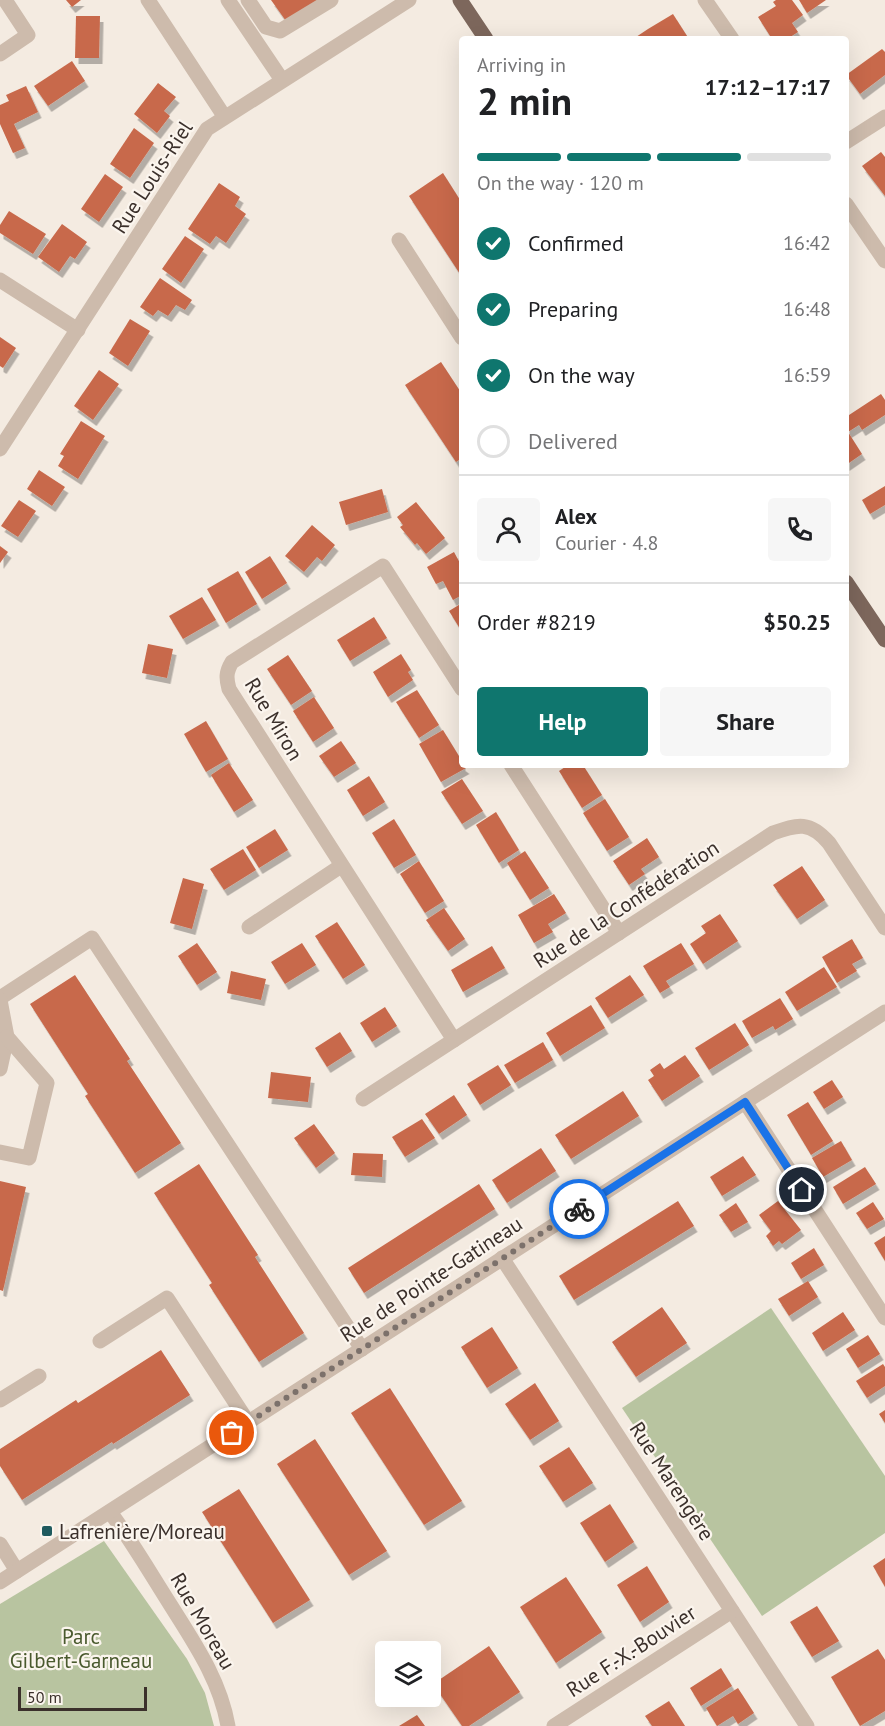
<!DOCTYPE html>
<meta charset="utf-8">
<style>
body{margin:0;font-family:"PT Sans",sans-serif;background:#f6f6f6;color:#202124;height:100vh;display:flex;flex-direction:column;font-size:22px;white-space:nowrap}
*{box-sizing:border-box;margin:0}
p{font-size:20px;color:#757577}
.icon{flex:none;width:33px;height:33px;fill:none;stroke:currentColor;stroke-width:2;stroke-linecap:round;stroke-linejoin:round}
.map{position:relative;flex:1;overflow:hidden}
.drawer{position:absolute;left:459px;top:36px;width:390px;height:732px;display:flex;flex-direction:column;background:#fff;border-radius:6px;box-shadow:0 6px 24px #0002}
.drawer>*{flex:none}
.tools{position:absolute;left:375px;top:1641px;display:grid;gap:12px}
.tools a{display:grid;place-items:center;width:66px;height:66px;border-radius:6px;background:#fff;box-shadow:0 6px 24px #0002;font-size:30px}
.scale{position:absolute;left:18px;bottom:15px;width:129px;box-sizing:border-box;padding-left:6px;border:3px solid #3b302b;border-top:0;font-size:16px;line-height:21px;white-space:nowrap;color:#3b302b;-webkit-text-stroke:4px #fbf5ee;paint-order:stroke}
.pin{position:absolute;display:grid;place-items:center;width:51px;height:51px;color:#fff;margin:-26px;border:3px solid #fff;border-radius:50%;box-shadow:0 2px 6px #0007}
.courier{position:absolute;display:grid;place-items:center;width:60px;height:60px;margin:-30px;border:4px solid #1a73e8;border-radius:50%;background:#fff;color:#222;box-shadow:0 2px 8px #0007}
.headline em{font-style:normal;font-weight:700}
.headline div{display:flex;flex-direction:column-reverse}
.headline{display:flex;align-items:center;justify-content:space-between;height:102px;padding:0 18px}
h1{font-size:39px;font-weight:700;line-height:45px}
.bar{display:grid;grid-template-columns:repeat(4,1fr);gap:9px 6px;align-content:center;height:72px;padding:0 18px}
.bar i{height:8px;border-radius:4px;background:#e0e0e0}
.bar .selected{background:#0f766e}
.bar p{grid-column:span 4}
.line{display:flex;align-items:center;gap:15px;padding:0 18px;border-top:2px solid #e0e0e0}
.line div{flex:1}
.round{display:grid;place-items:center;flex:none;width:63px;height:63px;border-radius:6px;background:#f6f6f6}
ol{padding:0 18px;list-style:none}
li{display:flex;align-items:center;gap:18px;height:66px}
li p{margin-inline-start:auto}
li .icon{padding:6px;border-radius:50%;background:#0f766e;color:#fff;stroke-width:4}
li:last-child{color:#757577}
li i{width:33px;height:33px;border:3px solid #e0e0e0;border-radius:50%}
.cta{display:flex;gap:12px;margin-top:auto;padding:12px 18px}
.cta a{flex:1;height:69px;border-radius:6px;background:#0f766e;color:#fff;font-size:24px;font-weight:700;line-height:69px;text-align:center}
.cta a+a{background:#f6f6f6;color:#202124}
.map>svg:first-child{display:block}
</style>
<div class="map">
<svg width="885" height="1726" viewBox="0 0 885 1726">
<defs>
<filter id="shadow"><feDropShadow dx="3.5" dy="6" stdDeviation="0" flood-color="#0004"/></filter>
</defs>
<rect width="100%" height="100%" fill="#f4ebe1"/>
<g fill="#b8c4a0">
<path d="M771,1308L885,1476V1533L762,1616L622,1408Z"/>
<path d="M104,1541L187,1659L205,1693L214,1726H0V1604Z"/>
</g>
<g fill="#c8694b" filter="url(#shadow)">
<path d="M66,0H81L72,7Z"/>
<path d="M271,0H318L286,21Z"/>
<path d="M776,0H792L803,15L792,23L798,32L787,39H772L758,17L776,6L773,2Z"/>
<path d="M799,0H826L807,13Z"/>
<path d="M673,14L689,39H633L648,29Z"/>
<path d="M76,16H100L99,58H75Z"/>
<path d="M882,49L885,52V75L860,94L846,75Z"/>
<path d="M72,61L85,81L48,106L34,86Z"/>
<path d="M158,83L176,97L164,111L170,116L157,133L134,114Z"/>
<path d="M26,86L38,112L14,124L25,148L13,153L0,124V105L9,101L6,95Z"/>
<path d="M134,128L154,143L130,178L110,164Z"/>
<path d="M881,152L885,157V196L862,166Z"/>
<path d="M443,173L462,203V273L460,274L409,196Z"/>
<path d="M105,174L123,187L99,222L81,209Z"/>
<path d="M219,183L240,197L235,206L246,214L226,243L216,236L210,244L188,229Z"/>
<path d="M9,211L46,234L33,254L0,233V225Z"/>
<path d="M62,224L87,242L75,259L70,256L59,272L38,257Z"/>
<path d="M185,236L204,249L181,283L162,269Z"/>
<path d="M160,278L192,300L185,310L176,305L168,316L158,310L153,316L140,307Z"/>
<path d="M130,319L150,331L128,366L109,353Z"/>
<path d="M0,337L16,348L3,368L0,366Z"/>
<path d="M441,362L462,394V458L456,462L405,385Z"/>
<path d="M99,370L119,384L93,420L74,406Z"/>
<path d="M881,394L885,400V415L862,430L859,425L848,432L862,454L846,465V417Z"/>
<path d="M81,421L105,436L78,479L58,466L64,456L60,454Z"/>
<path d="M39,470L65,487L52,506L27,489Z"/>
<path d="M885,486V505L870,514L862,500Z"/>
<path d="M382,489L388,512L346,525L339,502Z"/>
<path d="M19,500L36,511L18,537L1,526Z"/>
<path d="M416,502L445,538L426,554L417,543L415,545L400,527L403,525L397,517Z"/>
<path d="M312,525L335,545L322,561L317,557L304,572L285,556Z"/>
<path d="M0,546L8,552L0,563Z"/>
<path d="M454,552L462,567V595L453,600L443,581L436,584L427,567Z"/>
<path d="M270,556L287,583L262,599L245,572Z"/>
<path d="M238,571L257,604L226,623L207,589Z"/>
<path d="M202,597L216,620L183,639L169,616Z"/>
<path d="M462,603V632L449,611Z"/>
<path d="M374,617L387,638L350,661L337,640Z"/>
<path d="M148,644L173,649L167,678L142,673Z"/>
<path d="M401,654L411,670L408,672L413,680L388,697L373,672Z"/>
<path d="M288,655L312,691L291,705L267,669Z"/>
<path d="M417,690L439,725L419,738L396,702Z"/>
<path d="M314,697L334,728L313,742L293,711Z"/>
<path d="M206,721L228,759L206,772L184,734Z"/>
<path d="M443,730L462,761V765L466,768L441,782L419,744Z"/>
<path d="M341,741L356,763L334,777L319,756Z"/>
<path d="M229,763L253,800L234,812L211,775Z"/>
<path d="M568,765H583L602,795L582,808L559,771Z"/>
<path d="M369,776L385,802L363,816L347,790Z"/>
<path d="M462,779L483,811L462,824L441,792Z"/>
<path d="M605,799L629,837L607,851L583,813Z"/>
<path d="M496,812L519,850L499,863L476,825Z"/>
<path d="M394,819L416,855L394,868L372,833Z"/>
<path d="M275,829L288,850L259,868L246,847Z"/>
<path d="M647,838L659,857L641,869L645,874L629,885L613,861Z"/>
<path d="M243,849L256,870L224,890L210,869Z"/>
<path d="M525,851L549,888L530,900L507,863Z"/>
<path d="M419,861L444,901L425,913L400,874Z"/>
<path d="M802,866L825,900L797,919L773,885Z"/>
<path d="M183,878L204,884L192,929L170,923Z"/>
<path d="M554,894L566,913L548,924L553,932L534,943L518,915Z"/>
<path d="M444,908L465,939L448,951L426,920Z"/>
<path d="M720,914L738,941L703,964L690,944L706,933L701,926Z"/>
<path d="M337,922L365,965L343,979L315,936Z"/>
<path d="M852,939L863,958L852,964L857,971L837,983L822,957Z"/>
<path d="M197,943L217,972L197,985L178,956Z"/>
<path d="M302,943L316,965L285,984L271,962Z"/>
<path d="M681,943L694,964L666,981L670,987L660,993L643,966Z"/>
<path d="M492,946L505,968L463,992L451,970Z"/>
<path d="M824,967L837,987L797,1011L785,992Z"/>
<path d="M231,971L266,979L261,1000L227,993Z"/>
<path d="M75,975L130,1059L127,1061L181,1143L135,1173L85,1096L88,1094L30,1004Z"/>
<path d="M630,975L644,995L608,1018L595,998Z"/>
<path d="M780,998L793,1019L775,1030L773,1026L752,1038L742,1021Z"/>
<path d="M591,1005L605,1028L560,1056L546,1033Z"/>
<path d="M385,1007L397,1026L372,1042L360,1023Z"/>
<path d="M735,1023L749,1045L709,1070L695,1048Z"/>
<path d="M340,1032L352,1051L327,1067L315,1048Z"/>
<path d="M543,1042L553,1060L515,1083L504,1065Z"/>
<path d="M685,1055L700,1076L662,1101L648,1080L654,1076L650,1070L660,1063L664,1069Z"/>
<path d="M498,1065L511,1085L480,1105L467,1084Z"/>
<path d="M271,1072L311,1077L308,1102L268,1098Z"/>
<path d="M832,1080L843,1097L824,1109L813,1092Z"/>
<path d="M623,1091L639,1116L571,1159L555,1135Z"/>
<path d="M454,1095L467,1115L439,1134L425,1114Z"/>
<path d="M808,1102L833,1141L811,1155L787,1115Z"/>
<path d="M422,1119L435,1138L405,1157L392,1137Z"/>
<path d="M314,1124L335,1153L316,1168L294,1138Z"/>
<path d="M841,1141L852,1160L823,1177L812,1158Z"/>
<path d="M541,1148L556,1171L507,1203L492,1180Z"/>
<path d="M353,1153L383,1154L382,1177L351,1175Z"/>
<path d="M743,1156L756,1175L722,1196L710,1177Z"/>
<path d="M199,1164L258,1255L255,1257L304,1333L259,1362L209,1285L212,1283L154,1193Z"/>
<path d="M865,1167L876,1184L843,1204L833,1187Z"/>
<path d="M0,1181L26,1187L3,1291L0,1290Z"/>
<path d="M479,1184L495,1209L364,1293L348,1268Z"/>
<path d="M678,1201L694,1226L574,1300L559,1276Z"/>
<path d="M778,1201L801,1230L782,1244L779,1241L773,1246L766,1236L771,1231L759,1215Z"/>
<path d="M873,1202L884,1219L867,1229L856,1213Z"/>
<path d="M736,1203L748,1222L731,1232L719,1215Z"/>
<path d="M885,1236V1261L874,1243Z"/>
<path d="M814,1248L824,1265L801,1279L791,1263Z"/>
<path d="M808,1281L818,1297L789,1316L778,1299Z"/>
<path d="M662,1307L687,1343L636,1377L612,1342Z"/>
<path d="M843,1312L855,1330L823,1351L812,1333Z"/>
<path d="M492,1327L518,1368L487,1388L461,1347Z"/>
<path d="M868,1335L880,1354L858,1368L846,1349Z"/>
<path d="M161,1350L190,1395L113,1444L112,1442L22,1500L0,1466V1449L76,1400L78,1403Z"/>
<path d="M883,1364L885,1367V1386L867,1398L856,1381Z"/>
<path d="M535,1383L559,1421L530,1440L505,1404Z"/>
<path d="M390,1388L462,1501L424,1525L351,1413Z"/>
<path d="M885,1410V1423L879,1414Z"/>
<path d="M315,1439L387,1551L349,1575L277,1464Z"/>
<path d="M569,1447L593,1483L563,1502L539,1466Z"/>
<path d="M239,1489L310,1600L273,1623L202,1512Z"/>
<path d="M610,1504L634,1542L605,1562L580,1523Z"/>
<path d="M885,1558V1587L873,1566Z"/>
<path d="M647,1566L669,1602L640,1622L617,1585Z"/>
<path d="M566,1577L602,1632L556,1663L520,1607Z"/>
<path d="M817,1606L839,1641L812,1657L790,1622Z"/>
<path d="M489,1646L520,1692L469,1726H462L433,1684Z"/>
<path d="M878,1649L885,1660V1711L860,1726L831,1677Z"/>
<path d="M721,1668L732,1686L701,1706L690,1688Z"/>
<path d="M738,1688L754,1713L738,1724L733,1716L717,1726L706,1708Z"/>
<path d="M669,1701L685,1726H652L645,1716Z"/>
<path d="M417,1715L425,1726H399Z"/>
</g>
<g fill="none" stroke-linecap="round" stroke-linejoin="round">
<g stroke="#cdbbac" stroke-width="15">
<path d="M148,0L224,116"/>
<path d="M228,0L282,80"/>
<path d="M248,0L266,27L280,31L331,0"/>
<path d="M705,0L732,39"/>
<path d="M0,54L28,35L5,0"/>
<path d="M846,142L885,117"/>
<path d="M846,204L885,261"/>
<path d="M399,240L462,338"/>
<path d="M0,280L78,330"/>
<path d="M0,449L207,129L409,0"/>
<path d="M511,765L619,933"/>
<path d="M249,927L341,866"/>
<path d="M0,998L92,938L362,1349"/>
<path d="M0,1000L7,1037L0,1069"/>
<path d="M454,1040L229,689C226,678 226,672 232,662L383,566L462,689"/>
<path d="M363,1099L773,833C798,824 810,821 829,843L885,928"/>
<path d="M745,1102L885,1318"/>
<path d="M0,1152L29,1158L47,1083L7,1037"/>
<path d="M502,1258L807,1726"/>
<path d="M100,1341L167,1298L248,1422"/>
<path d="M0,1400L39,1376"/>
<path d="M110,1512C131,1540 149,1571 168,1601C193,1641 220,1679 228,1726"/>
<path d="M0,1544L17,1571"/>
<path d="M0,1582L885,1012"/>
<path d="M554,1726L732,1611"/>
</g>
<g stroke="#7d675c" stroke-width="15">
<path d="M460,0L486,39"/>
<path d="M846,582L885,640"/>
</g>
</g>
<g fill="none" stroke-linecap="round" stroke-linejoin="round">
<path stroke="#7c716b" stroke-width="6" stroke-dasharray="0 10.8" d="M232,1433L579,1209"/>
<path stroke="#1a73e8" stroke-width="8" d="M579,1209L745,1102L802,1190"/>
</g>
<rect fill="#1f5a5e" stroke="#fbf5ee" stroke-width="2" x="41" y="1525" width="12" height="12" rx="3"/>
<g text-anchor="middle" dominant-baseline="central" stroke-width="4.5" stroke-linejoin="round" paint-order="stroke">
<g font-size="21" fill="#3b302b" stroke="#fbf5ee">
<text transform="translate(152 177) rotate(-57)">Rue Louis-Riel</text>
<text transform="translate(274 719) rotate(59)">Rue Miron</text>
<text transform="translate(626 904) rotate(-33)">Rue de la Confédération</text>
<text transform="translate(431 1279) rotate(-33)">Rue de Pointe-Gatineau</text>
<text transform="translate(672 1481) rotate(57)">Rue Marengère</text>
<text transform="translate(203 1621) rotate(60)">Rue Moreau</text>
<text transform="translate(631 1651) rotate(-33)">Rue F.-X.-Bouvier</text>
</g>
<g font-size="21" fill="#3b302b" stroke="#fbf5ee" text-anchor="start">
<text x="59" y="1531">Lafrenière/Moreau</text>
</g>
<g font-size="21" fill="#4a5a2e" stroke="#fbf5ee">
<text x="81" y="1636">Parc<tspan x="81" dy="24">Gilbert-Garneau</tspan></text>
</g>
</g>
</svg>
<div class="tools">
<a><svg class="icon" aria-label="layers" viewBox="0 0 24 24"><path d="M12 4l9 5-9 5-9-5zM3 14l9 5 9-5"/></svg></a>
</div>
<div class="scale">50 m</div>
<div class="pin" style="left:232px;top:1433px;background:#ea580c"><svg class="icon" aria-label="bag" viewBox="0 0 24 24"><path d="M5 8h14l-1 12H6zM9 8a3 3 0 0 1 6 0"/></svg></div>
<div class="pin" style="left:802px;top:1190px;background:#1f2937"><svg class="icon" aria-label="home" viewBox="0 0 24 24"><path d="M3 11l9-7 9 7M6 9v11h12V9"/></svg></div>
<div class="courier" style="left:579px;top:1209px"><svg class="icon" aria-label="bike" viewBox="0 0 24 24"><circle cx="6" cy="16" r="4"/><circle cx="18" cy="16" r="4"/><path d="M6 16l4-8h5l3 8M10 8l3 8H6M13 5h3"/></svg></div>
<section class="drawer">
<div class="headline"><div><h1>2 min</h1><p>Arriving in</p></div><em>17:12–17:17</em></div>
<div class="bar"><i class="selected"></i><i class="selected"></i><i class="selected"></i><i></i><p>On the way · 120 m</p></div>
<ol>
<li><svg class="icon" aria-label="check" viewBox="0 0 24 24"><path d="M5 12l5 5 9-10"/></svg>Confirmed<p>16:42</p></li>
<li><svg class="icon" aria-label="check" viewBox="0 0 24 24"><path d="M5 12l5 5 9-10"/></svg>Preparing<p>16:48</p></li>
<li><svg class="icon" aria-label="check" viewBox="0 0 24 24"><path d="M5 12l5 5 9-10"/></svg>On the way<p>16:59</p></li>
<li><i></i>Delivered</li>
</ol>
<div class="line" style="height:108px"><a class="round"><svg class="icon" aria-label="person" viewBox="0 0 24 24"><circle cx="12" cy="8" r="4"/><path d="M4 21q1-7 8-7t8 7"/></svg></a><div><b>Alex</b><p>Courier · 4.8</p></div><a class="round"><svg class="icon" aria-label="phone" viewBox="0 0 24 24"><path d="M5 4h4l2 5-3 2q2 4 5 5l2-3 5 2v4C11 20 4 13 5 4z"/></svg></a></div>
<div class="line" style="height:78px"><div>Order #8219</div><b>$50.25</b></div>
<div class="cta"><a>Help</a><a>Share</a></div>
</section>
</div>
